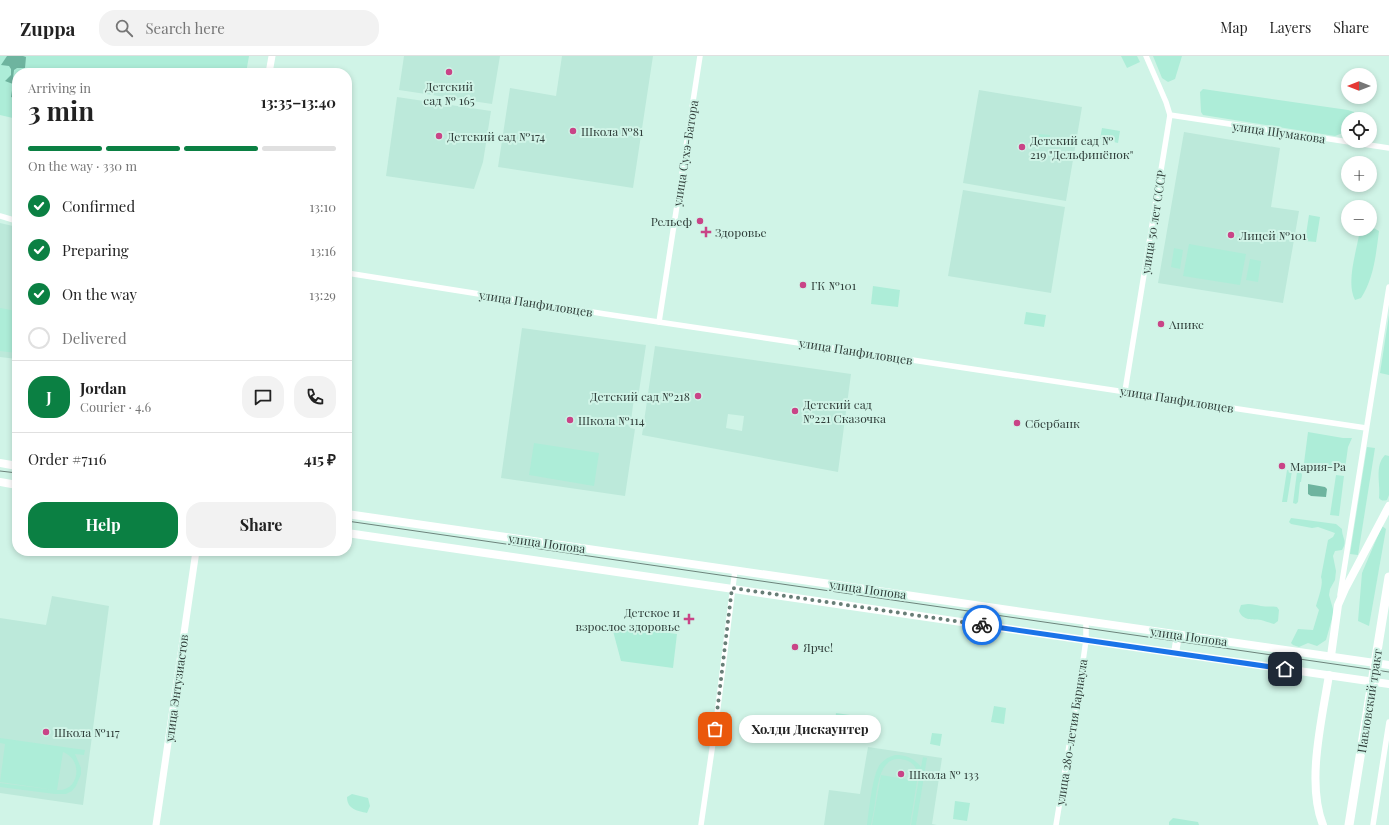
<!DOCTYPE html>
<meta charset="utf-8">
<style>
body{margin:0;font-family:"Playfair Display",serif;background:#f2f2f2;color:#222;height:100vh;display:flex;flex-direction:column;font-size:15px;white-space:nowrap}
*{box-sizing:border-box;margin:0}
p{font-size:13px;color:#767676}
.icon{flex:none;width:22px;height:22px;fill:none;stroke:currentColor;stroke-width:2;stroke-linecap:round;stroke-linejoin:round}
.map{position:relative;flex:1;overflow:hidden}
.side{position:absolute;left:12px;top:12px;width:340px;height:488px;display:flex;flex-direction:column;background:#fff;border-radius:16px;box-shadow:0 2px 6px #0003}
.side>*{flex:none}
.needle{width:26px;rotate:270deg}
.buttons{position:absolute;left:1341px;top:12px;display:grid;gap:8px}
.buttons a{display:grid;place-items:center;width:36px;height:36px;border-radius:50%;background:#fff;box-shadow:0 2px 6px #0003;font-size:20px}
.pin{position:absolute;display:grid;place-items:center;width:34px;height:34px;color:#fff;margin:-17px;border-radius:8px;box-shadow:0 2px 6px #0006}
.courier{position:absolute;display:grid;place-items:center;width:40px;height:40px;margin:-20px;border:3px solid #1a73e8;border-radius:50%;background:#fff;color:#222;box-shadow:0 1px 5px #0007}
.bubble{position:absolute;height:28px;border-radius:14px;background:#fff;box-shadow:0 2px 6px #0003;font-size:13px;font-weight:700;line-height:28px;text-align:center}
.overview em{font-style:normal;font-weight:700}
.overview div{display:flex;flex-direction:column-reverse}
.overview{display:flex;align-items:center;justify-content:space-between;height:68px;padding:0 16px}
h1{font-size:26px;font-weight:700;line-height:30px}
.bar{display:grid;grid-template-columns:repeat(4,1fr);gap:6px 4px;align-content:center;height:48px;padding:0 16px}
.bar i{height:5px;border-radius:3px;background:#e0e0e0}
.bar .active{background:#0b8043}
.bar p{grid-column:span 4}
.line{display:flex;align-items:center;gap:10px;padding:0 16px;border-top:1px solid #e0e0e0}
.line div{flex:1}
.round{display:grid;place-items:center;flex:none;width:42px;height:42px;border-radius:16px;background:#f2f2f2}
ol{padding:0 16px;list-style:none}
li{display:flex;align-items:center;gap:12px;height:44px}
li p{margin-inline-start:auto}
li .icon{padding:4px;border-radius:50%;background:#0b8043;color:#fff;stroke-width:4}
li:last-child{color:#767676}
li i{width:22px;height:22px;border:2px solid #e0e0e0;border-radius:50%}
.cta{display:flex;gap:8px;margin-top:auto;padding:8px 16px}
.cta a{flex:1;height:46px;border-radius:16px;background:#0b8043;color:#fff;font-size:16px;font-weight:700;line-height:46px;text-align:center}
.cta a+a{background:#f2f2f2;color:#222}
header{display:flex;align-items:center;gap:24px;box-sizing:border-box;height:56px;padding:0 20px;background:#fff;border-bottom:1px solid #e0e0e0}
header strong{font-size:19px}
nav{display:flex;gap:22px;margin-inline-start:auto;font-size:14px}
.search{width:280px;height:36px;background:#f2f2f2;display:flex;align-items:center;gap:10px;box-sizing:border-box;padding:0 14px;border-radius:16px;color:#767676;font-size:15px}
.map>svg:first-child{display:block}
</style>
<header>
<strong>Zuppa</strong>
<div class="search"><svg class="icon" aria-label="search" viewBox="0 0 24 24"><circle cx="10" cy="10" r="6"/><path d="M15 15l6 6"/></svg>Search here</div>
<nav><a>Map</a><a>Layers</a><a>Share</a></nav>
</header>
<div class="map">
<svg width="1389" height="769" viewBox="0 0 1389 769">
<rect width="100%" height="100%" fill="#d0f4e7"/>
<g fill="#bce9da" fill-rule="evenodd">
<path d="M404,0H500L492,48L399,34Z"/>
<path d="M562,0H653L633,132L498,111L510,32L556,40Z"/>
<path d="M979,34L1082,51L1066,145L963,127Z"/>
<path d="M397,41L491,55L483,106L474,133L386,120Z"/>
<path d="M1184,76L1280,92L1271,151L1299,155L1283,247L1158,227Z"/>
<path d="M963,134L1065,151L1051,237L948,220Z"/>
<path d="M0,167L17,171V303L0,301Z"/>
<path d="M522,272L646,289L638,342H634L630,372L635,373L625,440L501,422Z"/>
<path d="M655,290L851,318L838,416L642,379ZM728,358L744,360L742,375L726,372Z"/>
<path d="M52,540L109,550L83,749L0,737V562L46,569Z"/>
<path d="M868,691L942,702L932,768L937,769H824L829,734L860,738Z"/>
</g>
<g fill="#adedd8" fill-rule="evenodd">
<path d="M0,0H249L246,17H17V63L0,59Z"/>
<path d="M1121,0H1137L1140,6L1127,12Z"/>
<path d="M1153,0H1182L1175,23L1168,26L1162,22Z"/>
<path d="M1203,33L1348,54L1354,56L1355,63H1348V75L1335,80L1203,59L1201,56L1200,36Z"/>
<path d="M1102,72L1120,75L1118,87L1100,83Z"/>
<path d="M1039,78L1050,79L1048,91L1037,89Z"/>
<path d="M1309,159L1320,161L1316,186L1305,185Z"/>
<path d="M1370,170L1379,175C1376,198 1374,222 1361,242L1355,244C1346,227 1356,197 1359,179L1364,173H1370Z"/>
<path d="M1189,188L1246,198L1240,229L1183,220Z"/>
<path d="M1174,192L1183,194L1180,213L1171,211Z"/>
<path d="M1250,203L1261,205L1258,226L1246,224Z"/>
<path d="M873,230L900,234L898,251L871,248Z"/>
<path d="M0,252L17,255V297L0,295Z"/>
<path d="M1026,256L1046,259L1044,271L1024,268Z"/>
<path d="M1389,259V319L1380,317Z"/>
<path d="M1308,376L1343,382H1352L1348,391L1345,413L1304,407Z"/>
<path d="M534,387L599,397L594,430L529,419Z"/>
<path d="M1367,391L1375,392L1358,499L1350,498Z"/>
<path d="M1385,399L1389,400V439L1387,444C1384,445 1381,445 1379,442C1381,429 1374,410 1385,399Z"/>
<path d="M1287,414L1292,415L1287,446H1282Z"/>
<path d="M1297,416H1301L1302,419L1301,426H1300L1298,446L1296,448L1293,447Z"/>
<path d="M1336,419L1344,420L1339,460L1330,459Z"/>
<path d="M1291,462L1336,468L1342,473C1342,483 1348,484 1342,494L1335,495L1333,500L1336,515L1335,524L1330,533L1329,539L1333,553V559L1326,584L1317,590L1308,587L1299,591L1293,589L1291,587L1298,573L1313,574L1319,554L1316,550C1318,543 1324,527 1321,521L1328,484L1333,481L1335,477L1318,471L1312,472L1291,468L1289,466Z"/>
<path d="M1382,470L1386,473L1369,570L1358,565L1362,517Z"/>
<path d="M1248,548C1253,548 1256,549 1261,550C1266,551 1272,550 1277,551L1279,554L1278,565L1274,568C1270,567 1265,565 1261,564C1252,563 1243,565 1239,555L1241,549Z"/>
<path d="M617,570L677,578L673,612L621,605L613,575Z"/>
<path d="M994,650L1006,652L1004,668L991,666Z"/>
<path d="M836,657L850,659L847,676L834,674Z"/>
<path d="M932,677L942,678L940,690L930,688Z"/>
<path d="M0,682L85,694L84,699L75,698L81,712V718L76,730L72,735L66,738H55L0,731V727L55,734L0,726L5,688L0,687ZM63,696C84,704 79,736 57,734Z"/>
<path d="M895,699C906,699 914,702 921,711L923,701L927,702L916,769H911L919,722C918,715 915,708 908,705C883,696 879,721 876,739C875,749 873,759 871,769H867C869,755 872,723 878,712C881,705 888,701 895,699Z"/>
<path d="M881,719L917,725L910,769H872Z"/>
<path d="M352,738L368,742L370,750L367,757C357,755 347,753 347,741Z"/>
<path d="M955,745L970,747L967,765L953,763Z"/>
<path d="M1173,762L1198,766L1199,769H1169V766Z"/>
</g>
<g fill="#6eb49f">
<path d="M7,0H23L26,1L25,12H17L14,14L13,22L17,24V52H16L17,43L11,41L13,28L5,25L11,19V13L9,10L1,9Z"/>
<path d="M1308,428L1325,431L1327,433L1326,441L1311,440L1308,438Z"/>
</g>
<g fill="none" stroke-linecap="round" stroke-linejoin="round">
<g stroke="#fff" stroke-width="5.5">
<path d="M1170,59L1389,92"/>
<path d="M0,160L17,165"/>
<path d="M347,217L605,258L1366,372"/>
<path d="M659,266L700,0"/>
<path d="M1125,335L1170,59L1166,46L1146,0"/>
<path d="M1340,539L1389,231"/>
<path d="M701,769L717,659L735,514"/>
<path d="M1056,769L1083,605L1086,584V565"/>
<path d="M1373,769L1389,666"/>
</g>
<g stroke="#fff" stroke-width="7">
<path d="M269,17L272,0"/>
<path d="M156,769L196,495"/>
</g>
<g stroke="#fff" stroke-width="8">
<path d="M0,407L17,410"/>
<path d="M0,426L17,429"/>
<path d="M347,458L1389,609"/>
<path d="M347,477L1389,628"/>
<path d="M1175,597L1178,579"/>
<path d="M1331,600L1338,549L1345,533L1389,450"/>
<path d="M1323,769C1306,727 1322,663 1329,619"/>
</g>
<path stroke="#fff" stroke-width="9" d="M1349,769L1389,521"/>
<g stroke="#6d847c" stroke-width="1">
<path d="M0,415L17,417"/>
<path d="M347,465L1389,616"/>
</g>
</g>
<g fill="none" stroke-linecap="round" stroke-linejoin="round">
<path stroke="#687e77" stroke-width="4" stroke-dasharray="0 7.2" d="M715,673L732,532L982,569"/>
<path stroke="#1a73e8" stroke-width="5" d="M982,569L1285,613"/>
</g>
<g fill="#c94487" stroke="#d0f4e7" stroke-width="1.5">
<circle cx="449" cy="16" r="4"/>
<circle cx="573" cy="75" r="4"/>
<circle cx="439" cy="80" r="4"/>
<circle cx="1022" cy="91" r="4"/>
<circle cx="700" cy="165" r="4"/>
<path d="M704 170h4v4h4v4h-4v4h-4v-4h-4v-4h4z"/>
<circle cx="1231" cy="179" r="4"/>
<circle cx="803" cy="229" r="4"/>
<circle cx="1161" cy="268" r="4"/>
<circle cx="698" cy="340" r="4"/>
<circle cx="795" cy="355" r="4"/>
<circle cx="570" cy="364" r="4"/>
<circle cx="1017" cy="367" r="4"/>
<circle cx="1282" cy="410" r="4"/>
<path d="M687 557h4v4h4v4h-4v4h-4v-4h-4v-4h4z"/>
<circle cx="795" cy="591" r="4"/>
<circle cx="46" cy="676" r="4"/>
<circle cx="901" cy="718" r="4"/>
</g>
<g text-anchor="middle" dominant-baseline="central" stroke-width="4" stroke-linejoin="round" paint-order="stroke">
<g font-size="12" fill="#303e3a" stroke="#d0f4e7" text-anchor="start">
<text x="449" y="30" text-anchor="middle">Детский<tspan x="449" dy="14">сад № 165</tspan></text>
<text x="581" y="75">Школа №81</text>
<text x="447" y="80">Детский сад №174</text>
<text x="1030" y="84">Детский сад №<tspan x="1030" dy="14">219 "Дельфинёнок"</tspan></text>
<text x="692" y="165" text-anchor="end">Рельеф</text>
<text x="715" y="176">Здоровье</text>
<text x="1239" y="179">Лицей №101</text>
<text x="811" y="229">ГК №101</text>
<text x="1169" y="268">Аникс</text>
<text x="690" y="340" text-anchor="end">Детский сад №218</text>
<text x="803" y="348">Детский сад<tspan x="803" dy="14">№221 Сказочка</tspan></text>
<text x="578" y="364">Школа №114</text>
<text x="1025" y="367">Сбербанк</text>
<text x="1290" y="410">Мария-Ра</text>
<text x="680" y="556" text-anchor="end">Детское и<tspan x="680" dy="14">взрослое здоровье</tspan></text>
<text x="803" y="591">Ярче!</text>
<text x="54" y="676">Школа №117</text>
<text x="909" y="718">Школа № 133</text>
</g>
<g font-size="12" fill="#303e3a" stroke="#d0f4e7">
<text transform="translate(1279 76) rotate(8)">улица Шумакова</text>
<text transform="translate(685 97) rotate(-81)">улица Сухэ-Батора</text>
<text transform="translate(1153 166) rotate(-81)">улица 50 лет СССР</text>
<text transform="translate(536 247) rotate(9)">улица Панфиловцев</text>
<text transform="translate(856 295) rotate(9)">улица Панфиловцев</text>
<text transform="translate(1177 343) rotate(9)">улица Панфиловцев</text>
<text transform="translate(547 487) rotate(8)">улица Попова</text>
<text transform="translate(868 533) rotate(8)">улица Попова</text>
<text transform="translate(1189 580) rotate(8)">улица Попова</text>
<text transform="translate(176 632) rotate(-82)">улица Энтузиастов</text>
<text transform="translate(1369 645) rotate(-81)">Павловский тракт</text>
<text transform="translate(1071 676) rotate(-81)">улица 280-летия Барнаула</text>
</g>
</g>
</svg>
<div class="buttons">
<a><svg class="needle" viewBox="-14 -14 28 28"><path d="M0-13l5 13h-10z" fill="#e53935"/><path d="M0 13l5-13h-10z" fill="#767676"/></svg></a>
<a><svg class="icon" aria-label="locate" viewBox="0 0 24 24"><circle cx="12" cy="12" r="6"/><path d="M12 2v4M12 18v4M2 12h4M18 12h4"/></svg></a>
<a>+</a>
<a>−</a>
</div>
<div class="pin" style="left:715px;top:673px;background:#ea580c"><svg class="icon" aria-label="bag" viewBox="0 0 24 24"><path d="M5 8h14l-1 12H6zM9 8a3 3 0 0 1 6 0"/></svg></div>
<div class="pin" style="left:1285px;top:613px;background:#1f2937"><svg class="icon" aria-label="home" viewBox="0 0 24 24"><path d="M3 11l9-7 9 7M6 9v11h12V9"/></svg></div>
<div class="courier" style="left:982px;top:569px"><svg class="icon" aria-label="bike" viewBox="0 0 24 24"><circle cx="6" cy="16" r="4"/><circle cx="18" cy="16" r="4"/><path d="M6 16l4-8h5l3 8M10 8l3 8H6M13 5h3"/></svg></div>
<div class="bubble" style="left:739px;top:659px;width:142px">Холди Дискаунтер</div>
<section class="side">
<div class="overview"><div><h1>3 min</h1><p>Arriving in</p></div><em>13:35–13:40</em></div>
<div class="bar"><i class="active"></i><i class="active"></i><i class="active"></i><i></i><p>On the way · 330 m</p></div>
<ol>
<li><svg class="icon" aria-label="check" viewBox="0 0 24 24"><path d="M5 12l5 5 9-10"/></svg>Confirmed<p>13:10</p></li>
<li><svg class="icon" aria-label="check" viewBox="0 0 24 24"><path d="M5 12l5 5 9-10"/></svg>Preparing<p>13:16</p></li>
<li><svg class="icon" aria-label="check" viewBox="0 0 24 24"><path d="M5 12l5 5 9-10"/></svg>On the way<p>13:29</p></li>
<li><i></i>Delivered</li>
</ol>
<div class="line" style="height:72px"><b class="round" style="background:#0b8043;color:#fff">J</b><div><b>Jordan</b><p>Courier · 4.6</p></div><a class="round"><svg class="icon" aria-label="chat" viewBox="0 0 24 24"><path d="M4 5h16v11H9l-5 4z"/></svg></a><a class="round"><svg class="icon" aria-label="phone" viewBox="0 0 24 24"><path d="M5 4h4l2 5-3 2q2 4 5 5l2-3 5 2v4C11 20 4 13 5 4z"/></svg></a></div>
<div class="line" style="height:52px"><div>Order #7116</div><b>415 ₽</b></div>
<div class="cta"><a>Help</a><a>Share</a></div>
</section>
</div>
